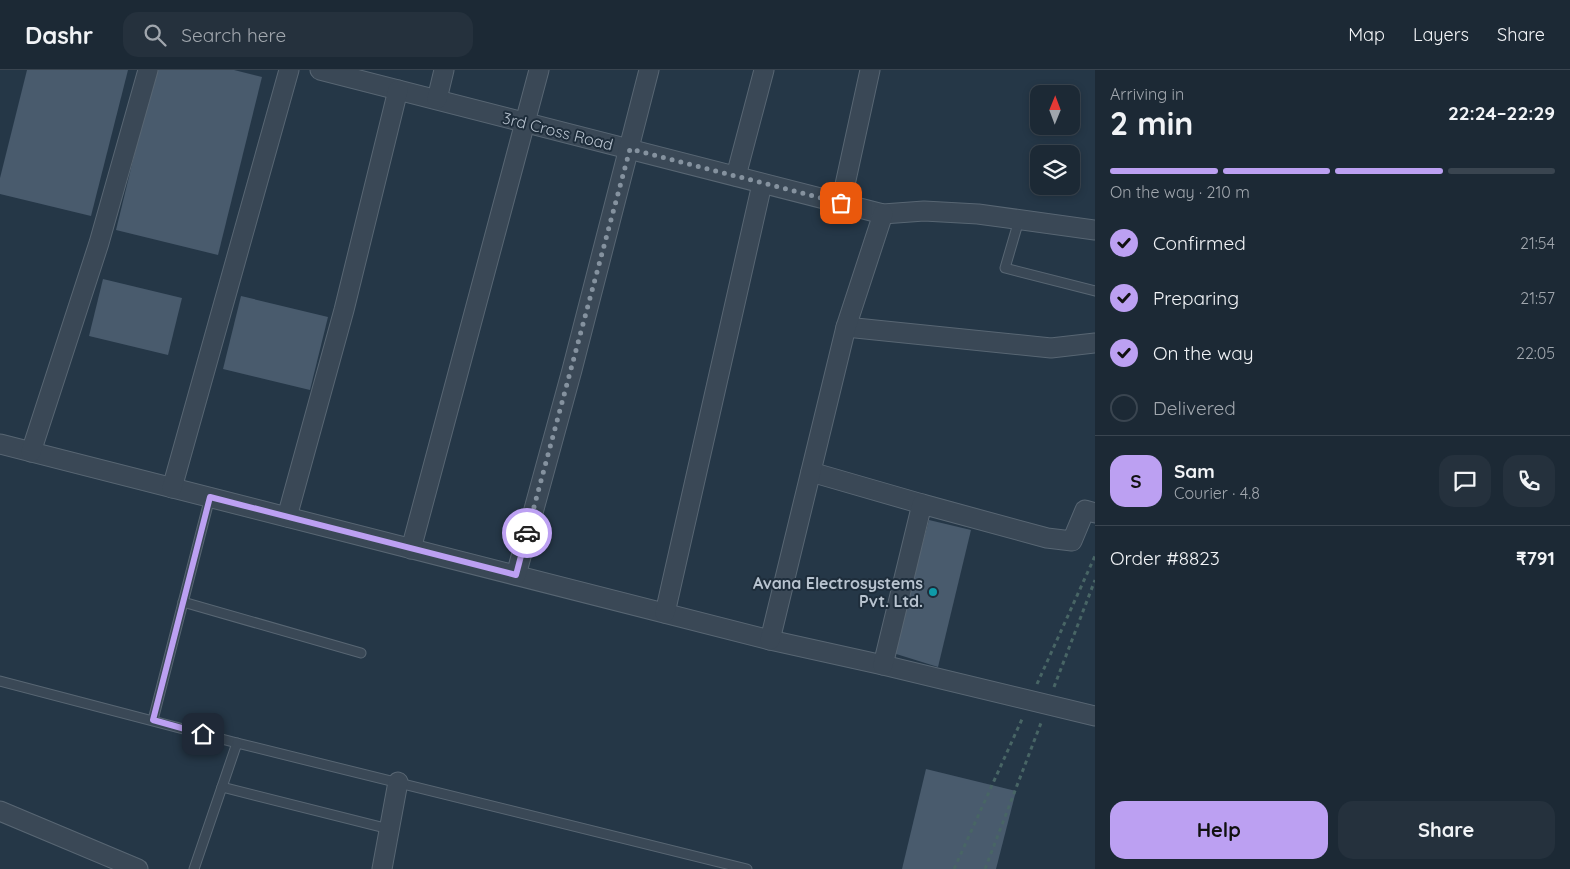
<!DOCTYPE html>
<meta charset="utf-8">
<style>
body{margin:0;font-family:Quicksand,sans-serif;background:#25313d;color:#f1f3f6;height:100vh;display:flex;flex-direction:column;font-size:19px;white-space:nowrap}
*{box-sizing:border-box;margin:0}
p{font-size:16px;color:#a0a6ad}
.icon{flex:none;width:28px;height:28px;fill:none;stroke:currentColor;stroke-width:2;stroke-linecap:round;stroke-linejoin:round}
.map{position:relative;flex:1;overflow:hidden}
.drawer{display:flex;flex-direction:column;background:#1c2935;width:475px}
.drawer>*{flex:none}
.needle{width:32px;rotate:1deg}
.tools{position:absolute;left:1030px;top:15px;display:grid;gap:10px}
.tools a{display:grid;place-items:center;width:50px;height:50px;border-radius:10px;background:#1c2935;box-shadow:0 2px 8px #0003,0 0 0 1px #3a4550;font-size:25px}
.pin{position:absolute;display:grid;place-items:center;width:42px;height:42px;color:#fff;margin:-21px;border-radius:10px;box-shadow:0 2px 8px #0006}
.courier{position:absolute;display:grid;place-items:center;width:50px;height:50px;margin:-25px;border:4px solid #bca0f2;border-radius:50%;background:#fff;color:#222;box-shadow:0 1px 6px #0007}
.summary em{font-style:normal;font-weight:700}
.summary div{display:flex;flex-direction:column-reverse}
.summary{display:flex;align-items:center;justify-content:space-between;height:85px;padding:0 15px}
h1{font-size:32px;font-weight:700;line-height:38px}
.bar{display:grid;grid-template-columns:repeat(4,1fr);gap:8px 5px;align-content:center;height:60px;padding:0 15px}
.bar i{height:6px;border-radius:4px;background:#3a4550}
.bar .selected{background:#bca0f2}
.bar p{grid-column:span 4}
.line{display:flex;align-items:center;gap:12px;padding:0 15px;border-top:1px solid #3a4550}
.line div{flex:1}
.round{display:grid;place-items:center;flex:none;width:52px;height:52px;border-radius:15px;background:#25313d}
ol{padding:0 15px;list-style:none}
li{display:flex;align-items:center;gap:15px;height:55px}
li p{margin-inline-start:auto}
li .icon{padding:5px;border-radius:50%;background:#bca0f2;color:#111;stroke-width:4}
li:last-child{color:#a0a6ad}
li i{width:28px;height:28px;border:2px solid #3a4550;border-radius:50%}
.action{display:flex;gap:10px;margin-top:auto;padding:10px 15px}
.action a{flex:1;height:58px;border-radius:15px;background:#bca0f2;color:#111;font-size:20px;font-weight:700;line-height:58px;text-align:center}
.action a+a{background:#25313d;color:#f1f3f6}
header{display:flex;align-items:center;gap:30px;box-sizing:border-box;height:70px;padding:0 25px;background:#1c2935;border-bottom:1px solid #3a4550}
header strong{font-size:24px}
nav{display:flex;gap:28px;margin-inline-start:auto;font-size:18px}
.search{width:350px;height:45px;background:#25313d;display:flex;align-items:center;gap:12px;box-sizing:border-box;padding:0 18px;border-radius:15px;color:#a0a6ad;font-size:19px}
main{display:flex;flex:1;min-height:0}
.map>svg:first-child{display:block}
</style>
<header>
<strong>Dashr</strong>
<div class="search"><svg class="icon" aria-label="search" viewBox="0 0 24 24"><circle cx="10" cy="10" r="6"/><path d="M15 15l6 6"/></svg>Search here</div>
<nav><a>Map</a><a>Layers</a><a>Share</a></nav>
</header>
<main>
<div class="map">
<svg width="1095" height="799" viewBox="0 0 1095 799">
<rect width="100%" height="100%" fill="#253747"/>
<g fill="#495b6d">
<path d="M27,0H128L91,146L0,124V108Z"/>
<path d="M155,0H234L262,7L218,185L116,160Z"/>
<path d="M103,209L182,228L168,285L89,266Z"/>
<path d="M241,226L328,247L310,320L223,299Z"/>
<path d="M929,450L971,460L938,597L893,583Z"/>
<path d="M926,699L1016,721L996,799H902Z"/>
</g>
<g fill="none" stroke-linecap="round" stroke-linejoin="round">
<g stroke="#586673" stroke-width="11">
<g id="lane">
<path d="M1019,150L1005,198L1095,221"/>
<path d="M183,532L361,583"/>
<path d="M0,611L237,673L747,799"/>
<path d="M153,650L210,427"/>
<path d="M222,717L389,759"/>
<path d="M194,799L237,673"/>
</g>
</g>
<g stroke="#586673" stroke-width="21">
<g id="street">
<path d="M320,0L883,144L924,141L978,144L1095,160"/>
<path d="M437,29L444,0"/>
<path d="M736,106L764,0"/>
<path d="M841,133L870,0"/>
<path d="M846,257L1051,278L1095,273"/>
<path d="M0,374L770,570L883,595L1095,646"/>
<path d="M31,382L99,173L148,0"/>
<path d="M811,402L922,434"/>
<path d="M172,418L289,0"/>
<path d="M287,447L344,240L398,20"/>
<path d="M411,479L539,0"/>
<path d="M516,505L572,300L649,0"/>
<path d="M665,543L762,114"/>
<path d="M770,570L846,257L883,144"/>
<path d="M883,595L922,434L1047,468L1072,471L1085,440L1095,443"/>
<path d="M0,741L138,799"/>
<path d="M382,799L398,712"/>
</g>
</g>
<g stroke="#486565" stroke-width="3" stroke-dasharray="4 4" stroke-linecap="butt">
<path d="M1037,614L1095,486"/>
<path d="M1054,617L1095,510"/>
<path d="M954,799L1023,647"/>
<path d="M985,799L1041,653"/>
</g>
<use href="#lane" stroke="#3a4856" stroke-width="9"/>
<use href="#street" stroke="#3a4856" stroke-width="19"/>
</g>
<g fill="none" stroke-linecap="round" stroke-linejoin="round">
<path stroke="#85929f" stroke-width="5" stroke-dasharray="0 9" d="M527,463L630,79L841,133"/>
<path stroke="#bca0f2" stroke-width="6" d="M203,664L153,650L210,427L516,505L527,463"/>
</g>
<circle fill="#0f9aa8" stroke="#1e2d3b" stroke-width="2" cx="933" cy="522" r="5"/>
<g text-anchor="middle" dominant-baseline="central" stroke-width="4" stroke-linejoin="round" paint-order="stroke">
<g font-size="16" fill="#b8c3cf" stroke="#1e2d3b">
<text transform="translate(558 61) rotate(14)">3rd Cross Road</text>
</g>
<g font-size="16" font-weight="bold" fill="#b8c3cf" stroke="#1e2d3b" text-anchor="end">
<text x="923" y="513">Avana Electrosystems<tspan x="923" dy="18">Pvt. Ltd.</tspan></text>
</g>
</g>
</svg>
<div class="tools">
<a><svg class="needle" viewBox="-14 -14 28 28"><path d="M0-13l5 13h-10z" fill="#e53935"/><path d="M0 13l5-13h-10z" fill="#a0a6ad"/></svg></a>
<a><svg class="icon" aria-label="layers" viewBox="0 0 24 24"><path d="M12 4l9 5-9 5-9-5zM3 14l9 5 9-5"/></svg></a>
</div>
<div class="pin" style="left:841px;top:133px;background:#ea580c"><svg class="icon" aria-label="bag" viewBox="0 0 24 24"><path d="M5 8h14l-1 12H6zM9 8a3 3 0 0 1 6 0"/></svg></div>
<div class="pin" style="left:203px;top:664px;background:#1f2937"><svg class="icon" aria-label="home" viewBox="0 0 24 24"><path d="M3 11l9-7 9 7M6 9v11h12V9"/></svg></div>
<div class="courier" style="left:527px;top:463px"><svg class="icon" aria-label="car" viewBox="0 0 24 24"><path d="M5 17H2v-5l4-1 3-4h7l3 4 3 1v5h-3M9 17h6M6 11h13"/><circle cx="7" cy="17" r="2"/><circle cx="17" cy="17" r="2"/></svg></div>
</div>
<section class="drawer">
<div class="summary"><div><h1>2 min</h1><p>Arriving in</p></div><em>22:24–22:29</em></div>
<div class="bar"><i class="selected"></i><i class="selected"></i><i class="selected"></i><i></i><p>On the way · 210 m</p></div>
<ol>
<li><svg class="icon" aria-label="check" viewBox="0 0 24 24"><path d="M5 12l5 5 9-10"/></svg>Confirmed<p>21:54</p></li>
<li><svg class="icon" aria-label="check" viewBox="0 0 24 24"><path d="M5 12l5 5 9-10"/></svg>Preparing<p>21:57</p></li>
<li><svg class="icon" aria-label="check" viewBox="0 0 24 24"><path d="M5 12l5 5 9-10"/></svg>On the way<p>22:05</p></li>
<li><i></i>Delivered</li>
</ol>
<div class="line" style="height:90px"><b class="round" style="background:#bca0f2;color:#111">S</b><div><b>Sam</b><p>Courier · 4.8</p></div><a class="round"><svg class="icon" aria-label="chat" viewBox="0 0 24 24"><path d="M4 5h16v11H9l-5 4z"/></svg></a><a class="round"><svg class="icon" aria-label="phone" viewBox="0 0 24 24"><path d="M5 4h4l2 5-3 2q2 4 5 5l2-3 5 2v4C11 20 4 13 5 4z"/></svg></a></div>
<div class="line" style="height:65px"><div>Order #8823</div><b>₹791</b></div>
<div class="action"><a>Help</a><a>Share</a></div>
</section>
</main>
